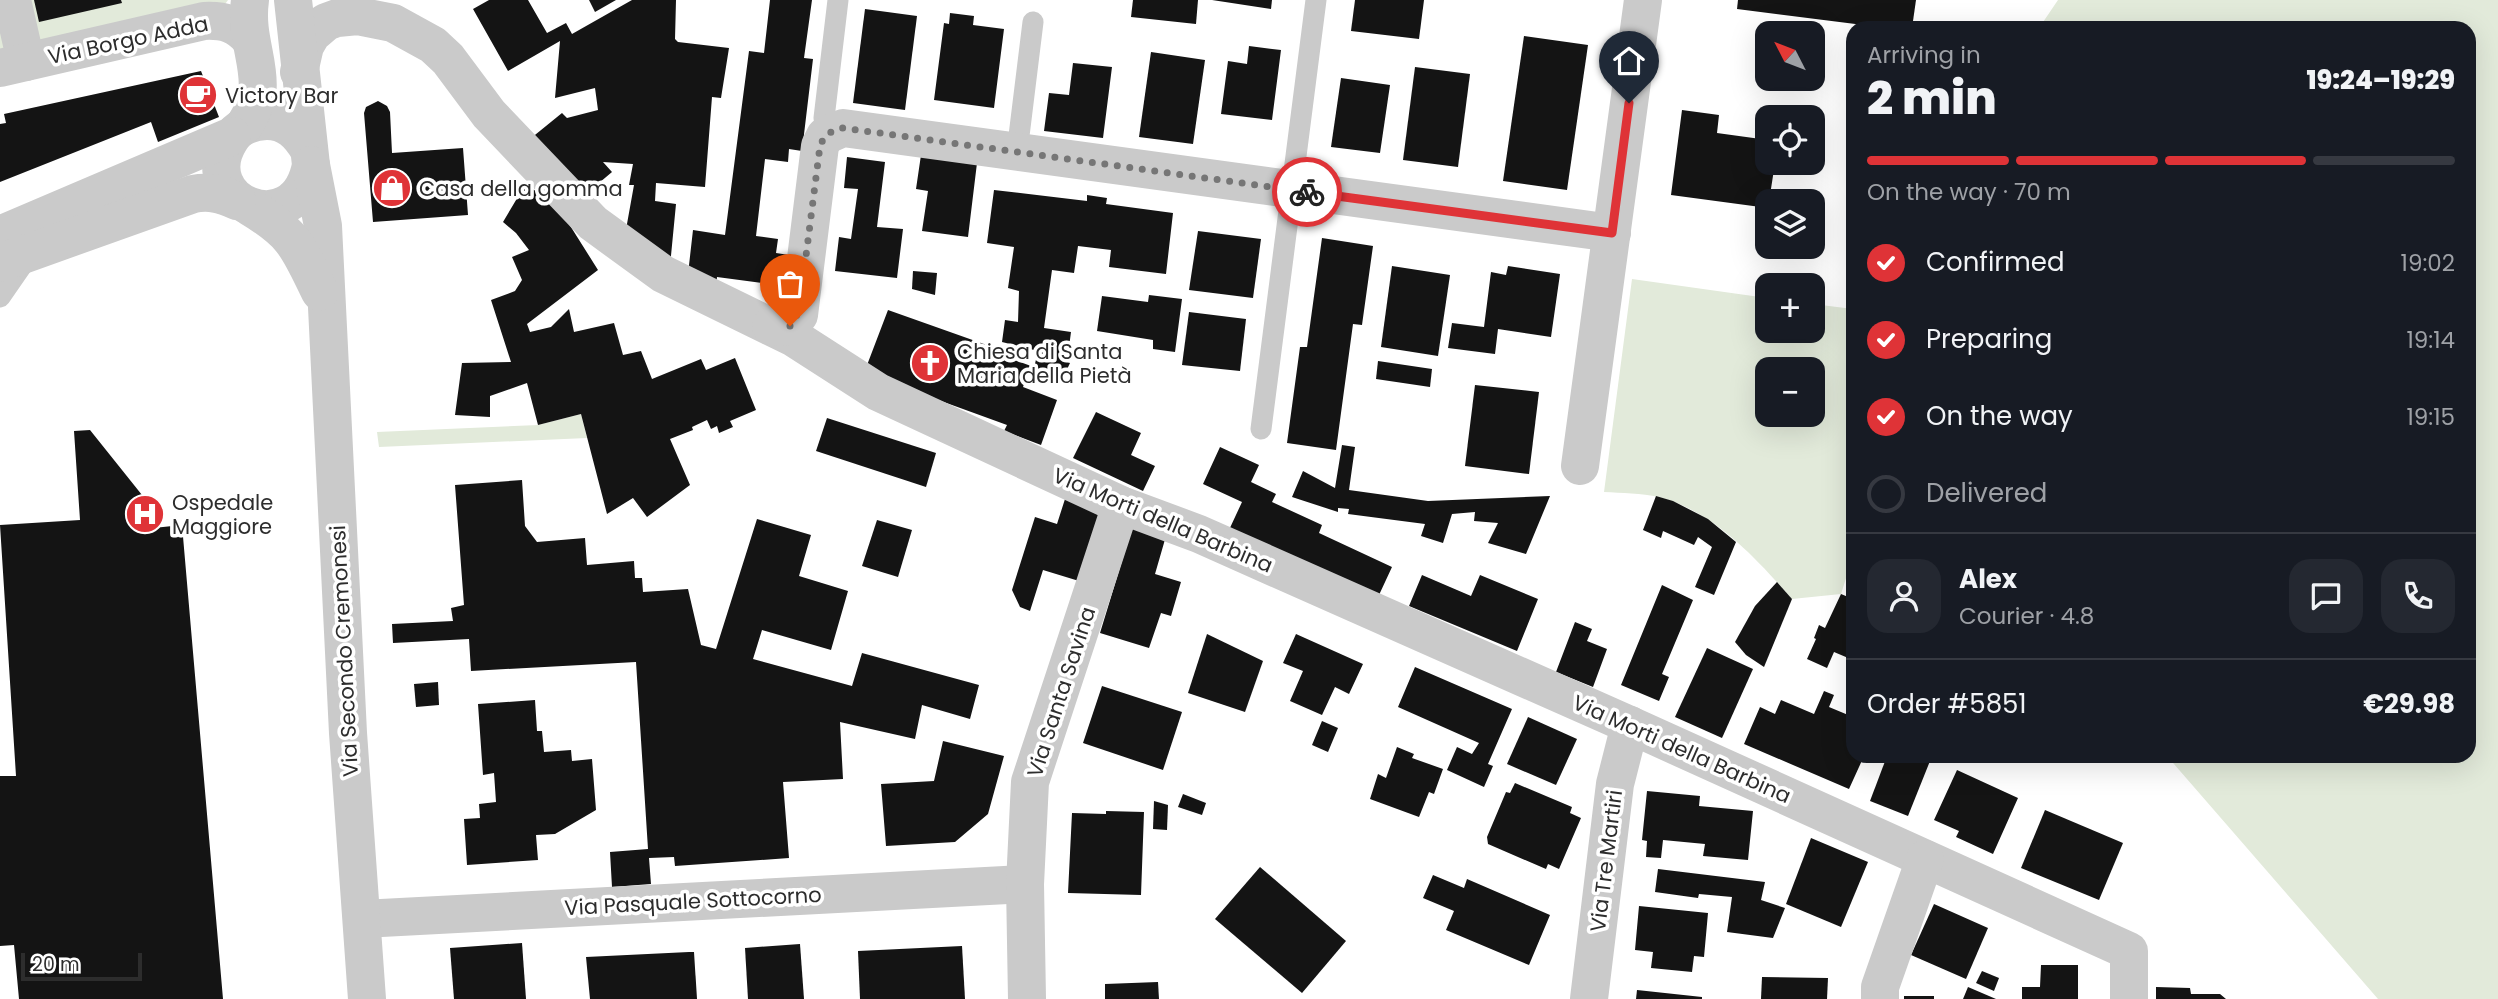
<!DOCTYPE html>
<meta charset="utf-8">
<style>
body{margin:0;font-family:Poppins,sans-serif;background:#242831;color:#f1f3f6;height:100vh;display:flex;flex-direction:column;font-size:26px;white-space:nowrap}
*{box-sizing:border-box;margin:0}
p{font-size:23px;color:#9ea1a6}
.icon{flex:none;width:38px;height:38px;fill:none;stroke:currentColor;stroke-width:2;stroke-linecap:round;stroke-linejoin:round}
.map{position:relative;flex:1;overflow:hidden}
.side{position:absolute;left:1846px;top:21px;width:630px;height:742px;display:flex;flex-direction:column;background:#171b24;border-radius:21px;box-shadow:0 7px 28px #0002}
.side>*{flex:none}
.needle{width:46px;rotate:312deg}
.controls{position:absolute;left:1755px;top:21px;display:grid;gap:14px}
.controls a{display:grid;place-items:center;width:70px;height:70px;border-radius:14px;background:#171b24;box-shadow:0 7px 28px #0002;font-size:35px}
.scale{position:absolute;left:21px;bottom:18px;width:121px;box-sizing:border-box;padding-left:7px;border:4px solid #2d2d2d;border-top:0;font-size:19px;line-height:24px;white-space:nowrap;color:#2d2d2d;-webkit-text-stroke:5px #fff;paint-order:stroke}
.pin{position:absolute;display:grid;place-items:center;width:60px;height:60px;color:#fff;margin:-72px -30px;border-radius:50% 50% 50% 0;rotate:-45deg;box-shadow:0 0 7px #0007}
.pin .icon{rotate:45deg}
.courier{position:absolute;display:grid;place-items:center;width:70px;height:70px;margin:-35px;border:5px solid #df3337;border-radius:50%;background:#fff;color:#222;box-shadow:0 2px 9px #0007}
.head em{font-style:normal;font-weight:800}
.head div{display:flex;flex-direction:column-reverse}
.head{display:flex;align-items:center;justify-content:space-between;height:119px;padding:0 21px}
h1{font-size:46px;font-weight:800;line-height:52px}
.bar{display:grid;grid-template-columns:repeat(4,1fr);gap:10px 7px;align-content:center;height:84px;padding:0 21px}
.bar i{height:9px;border-radius:5px;background:#363941}
.bar .current{background:#df3337}
.bar p{grid-column:span 4}
.line{display:flex;align-items:center;gap:18px;padding:0 21px;border-top:2px solid #363941}
.line div{flex:1}
.round{display:grid;place-items:center;flex:none;width:74px;height:74px;border-radius:21px;background:#242831}
ol{padding:0 21px;list-style:none}
li{display:flex;align-items:center;gap:21px;height:77px}
li p{margin-inline-start:auto}
li .icon{padding:7px;border-radius:50%;background:#df3337;color:#fff;stroke-width:4}
li:last-child{color:#9ea1a6}
li i{width:38px;height:38px;border:4px solid #363941;border-radius:50%}
.map>svg:first-child{display:block}
</style>
<div class="map">
<svg width="2498" height="999" viewBox="0 0 2498 999">
<rect width="100%" height="100%" fill="#fff"/>
<g fill="#e2eada" fill-rule="evenodd">
<path d="M0,0H228L223,7L0,56Z"/>
<path d="M2058,0H2498V999H2378L2167,756H2469V28H2039Z"/>
<path d="M1632,279L1767,298L1768,331H1813V304L1853,309V556L1841,594L1792,599C1756,558 1713,511 1659,497C1641,493 1622,493 1604,492ZM1768,369H1813V415H1768Z"/>
<path d="M581,414L587,438L379,447L377,432L538,425Z"/>
</g>
<g fill="#141414">
<path d="M34,0H121L122,3L39,22Z"/>
<path d="M489,0H528L547,33L566,23L572,34L632,0H676L675,39L678,42L729,48L721,98L712,97L705,187L656,183L655,201L676,204L670,266L625,235L634,185H629L633,164L603,162L612,172L580,199L530,139L562,113L567,118L598,110L595,88L555,98L560,41L508,71L473,9Z"/>
<path d="M589,0H616L595,12Z"/>
<path d="M770,0H812L804,58L813,59L802,151L789,149L788,162L765,159L756,236L778,239L776,253L789,255L785,286L717,277L716,288L688,274L693,230L725,235L749,51L764,53Z"/>
<path d="M1133,0H1198L1196,24L1131,17Z"/>
<path d="M1212,0H1272L1271,9Z"/>
<path d="M1355,0H1424L1419,39L1351,31Z"/>
<path d="M1738,0H1916L1912,28H1887L1737,9Z"/>
<path d="M865,9L917,16L905,110L853,103Z"/>
<path d="M950,13L974,16L973,25L1004,29L994,108L934,100L944,23L949,24Z"/>
<path d="M1524,36L1588,45L1567,190L1503,181Z"/>
<path d="M1249,46L1281,50L1272,120L1221,114L1228,61L1247,64Z"/>
<path d="M1151,52L1205,60L1193,144L1139,137Z"/>
<path d="M1073,63L1112,67L1103,138L1044,131L1049,93L1069,95Z"/>
<path d="M1415,67L1470,74L1458,167L1403,160Z"/>
<path d="M201,71L219,117L158,142L151,122L0,182V124L6,123L4,114Z"/>
<path d="M1341,78L1390,85L1380,153L1331,147Z"/>
<path d="M378,101L387,106L390,112L392,153L463,148L468,215L373,222L364,113L366,107Z"/>
<path d="M1682,110L1719,115L1717,133L1768,140V163H1775L1768,208L1671,195Z"/>
<path d="M921,155L977,163L968,237L922,231L928,191L916,189Z"/>
<path d="M847,157L885,162L877,227L903,229L897,278L835,271L839,237L851,239L858,189L844,188Z"/>
<path d="M525,185L545,196L564,216L598,270L527,324L530,332L551,327L569,309L574,332L614,323L623,355L641,351L652,379L701,359L706,370L735,358L756,410L730,421L733,427L719,433L717,426L711,429L707,420L692,427L693,430L670,439L690,485L647,517L633,498L607,514L581,414L538,425L527,383L490,396V417L455,415L462,363L511,362L491,300L515,291L522,280L512,257L529,250L516,233L503,222Z"/>
<path d="M994,190L1087,201V195L1107,198L1106,204L1173,213L1166,274L1109,267L1111,250L1078,246L1074,273L1052,270L1044,328L1071,332L1067,362L1070,363L1062,380L1034,368L1038,351L1002,342L1005,320L1018,322L1019,291L1008,288L1014,247L987,243Z"/>
<path d="M1198,231L1261,239L1253,298L1189,290Z"/>
<path d="M1322,238L1373,246L1362,325L1353,324L1336,450L1287,443L1300,347H1307Z"/>
<path d="M1392,266L1450,275L1438,356L1381,347Z"/>
<path d="M1508,266L1560,274L1551,337L1498,329L1495,354L1448,348L1452,323L1484,327L1491,272L1506,275Z"/>
<path d="M913,271L937,273L935,295L912,289Z"/>
<path d="M1149,295L1182,299L1175,352L1153,349V340L1097,331L1102,296L1148,302Z"/>
<path d="M888,310L998,349L996,353L1031,366L1023,387L1057,400L1041,445L1004,431L1007,425L864,373Z"/>
<path d="M1189,312L1246,319L1240,371L1182,365Z"/>
<path d="M1378,361L1432,369L1430,387L1376,379Z"/>
<path d="M1475,385L1539,392L1529,474L1465,466Z"/>
<path d="M1096,412L1141,433L1131,455L1155,466L1143,491L1073,458Z"/>
<path d="M827,418L936,453L926,487L816,451Z"/>
<path d="M90,430L142,495L144,529L182,525L223,999H19L14,945L0,946V776H16L0,525L80,520L74,431Z"/>
<path d="M1342,445L1355,447L1349,490L1428,501L1550,496L1526,554L1488,543L1498,523L1474,521L1475,512L1452,514L1443,543L1421,536L1425,524L1348,514L1349,509L1338,508V512L1292,497L1303,471L1335,488Z"/>
<path d="M1220,447L1259,465L1251,482L1276,494L1272,502L1322,525L1319,533L1392,567L1379,595L1229,530L1242,502L1203,484Z"/>
<path d="M522,480L525,526L537,542L585,538L587,565L634,561L635,578H642L643,592L688,589L701,645L716,649L757,519L811,535L799,576L848,591L831,650L762,630L753,659L852,686L862,653L979,685L970,719L922,705L915,739L840,722L843,779L783,782L789,858L675,866L674,857L649,858L651,884L612,887L610,852L648,849L636,662L471,671L469,639L393,643L392,624L453,621L451,608L464,605L455,485Z"/>
<path d="M1656,496L1673,501L1708,519L1736,542L1714,595L1695,587L1712,547L1698,537L1694,545L1663,531L1661,538L1643,530Z"/>
<path d="M1065,499L1101,510L1079,581L1043,570L1030,611L1020,607L1012,590L1035,517L1057,524Z"/>
<path d="M877,520L912,530L898,577L862,566Z"/>
<path d="M1133,525L1166,536L1155,574L1181,582L1171,616L1161,613L1149,648L1100,633Z"/>
<path d="M1422,575L1471,596L1480,575L1538,599L1517,651L1409,606Z"/>
<path d="M1777,582L1792,599L1764,667L1746,655L1735,642L1755,606Z"/>
<path d="M1662,585L1693,600L1662,674L1669,677L1659,701L1621,685Z"/>
<path d="M1841,594L1853,599V660L1834,652L1827,668L1807,659L1816,639L1814,638L1819,625L1825,628Z"/>
<path d="M1575,622L1592,629L1587,641L1607,649L1593,687L1556,672Z"/>
<path d="M1207,634L1263,661L1245,712L1188,693Z"/>
<path d="M1296,634L1363,664L1349,694L1335,687L1322,715L1290,701L1303,671L1283,663Z"/>
<path d="M1707,648L1753,669L1722,738L1675,717Z"/>
<path d="M1415,667L1512,709L1488,764L1493,766L1484,787L1447,770L1457,747L1472,754L1479,743L1398,707Z"/>
<path d="M438,682L439,705L416,707L414,684Z"/>
<path d="M1102,686L1182,712L1163,770L1083,743Z"/>
<path d="M1824,691L1834,695L1829,707L1853,717V756H1864L1849,789L1744,744L1760,707L1775,714L1781,700L1814,714Z"/>
<path d="M535,700L537,731H542L544,752L571,750L572,761L592,759L596,810L555,834L536,835L538,860L467,865L464,819L480,818L479,804L496,802L494,773L483,775L478,704Z"/>
<path d="M1528,717L1577,739L1556,785L1507,764Z"/>
<path d="M1322,721L1338,728L1328,752L1312,745Z"/>
<path d="M943,741L1004,756L988,814L955,842L886,846L881,784L934,781Z"/>
<path d="M1397,747L1414,754L1412,758L1443,769L1434,794L1429,792L1419,817L1370,799L1378,774L1386,778Z"/>
<path d="M1887,756H1932L1908,816L1870,801Z"/>
<path d="M1957,770L2018,798L1993,854L1956,837L1959,831L1934,820Z"/>
<path d="M1515,783L1572,807L1570,813L1581,818L1559,869L1548,864L1546,869L1488,844L1487,837L1506,792L1510,793Z"/>
<path d="M1647,791L1700,796L1699,806L1753,811L1748,860L1703,856L1705,844L1663,840L1661,858L1646,857L1647,841L1642,840Z"/>
<path d="M1183,794L1206,803L1202,815L1178,807Z"/>
<path d="M1154,801L1168,805L1167,830L1153,829Z"/>
<path d="M2045,810L2123,843L2099,900L2021,868Z"/>
<path d="M1106,811L1144,812L1141,895L1068,893L1072,813L1106,814Z"/>
<path d="M1811,838L1868,862L1841,927L1786,904Z"/>
<path d="M1260,867L1346,941L1302,993L1215,919Z"/>
<path d="M1658,869L1765,882L1761,900L1785,908L1773,938L1727,932L1732,897L1699,894L1698,898L1655,892Z"/>
<path d="M1433,875L1464,888L1467,879L1550,915L1529,965L1446,930L1454,911L1423,898Z"/>
<path d="M1934,904L1988,928L1966,979L1911,955Z"/>
<path d="M1639,906L1708,913L1704,957L1694,956L1692,972L1651,968L1653,952L1635,950Z"/>
<path d="M522,943L526,999H454L450,948Z"/>
<path d="M800,944L804,999H748L745,948Z"/>
<path d="M962,946L965,999H860L858,951Z"/>
<path d="M689,952H694L697,999H590L586,957Z"/>
<path d="M2041,965H2078V999H2022V987H2040Z"/>
<path d="M1982,971L1999,978L1994,991L1976,983Z"/>
<path d="M1762,977L1828,978L1827,999H1761Z"/>
<path d="M1158,982L1159,999H1105V984Z"/>
<path d="M1968,987L1996,999H1963Z"/>
<path d="M2156,987L2190,988L2191,994H2220L2226,999H2156Z"/>
<path d="M1637,990L1702,997V999H1636Z"/>
<rect x="1904" y="996" width="30" height="3"/>
</g>
<g fill="none" stroke-linecap="round" stroke-linejoin="round">
<g stroke="#cacaca" stroke-width="21">
<path d="M830,132L824,118L838,0"/>
<path d="M1017,152L1033,22"/>
<path d="M0,297L27,258"/>
<path d="M1261,429L1316,0"/>
</g>
<g stroke="#cacaca" stroke-width="38">
<path d="M12,0L26,62"/>
<path d="M0,68L204,21C224,20 237,24 250,39"/>
<path d="M299,72L305,46L312,34L326,22L337,18L358,16L393,23L433,45L448,59L489,114L593,223L663,274L794,338L878,392L1121,505L1199,534L1630,725L2129,951V999"/>
<path d="M771,326C785,329 791,327 799,315L820,146L825,136L843,128L1612,233"/>
<path d="M1580,466L1643,0"/>
<path d="M362,919L1025,884"/>
<path d="M1027,999L1025,884L1030,782L1121,505"/>
<path d="M1589,999L1615,784L1630,725"/>
<path d="M1880,999V987L1925,859"/>
</g>
<g stroke="#cacaca" stroke-width="38">
<path d="M293,0L311,165C296,246 191,202 230,140C237,127 253,121 267,121C287,121 299,133 309,150"/>
<path d="M244,126C275,80 243,50 250,0"/>
<path d="M311,165L323,226L348,733L367,999"/>
<path d="M250,207C295,234 298,247 320,292"/>
<path d="M0,235L232,136"/>
<path d="M0,263L193,194C210,191 221,194 237,201"/>
</g>
</g>
<g fill="none" stroke-linecap="round" stroke-linejoin="round">
<path stroke="#767676" stroke-width="7" stroke-dasharray="0 12.6" d="M790,326L799,311L820,146C824,135 832,130 843,128L1307,192"/>
<path stroke="#df3337" stroke-width="9" d="M1307,192L1612,233L1629,103"/>
</g>
<defs>
<g id="cafe-disc" transform="scale(2.0125)"><circle r="9.5" fill="#df3337" stroke="#fff"/><path d="M-5.5-4.5H6V0H3Q3 3.5 0 3.5H-2.5Q-5.5 3.5-5.5 0ZM3-3.2v2h1.7v-2ZM-6 4.5H4V6H-6Z" fill="#fff"/></g>
<g id="shop-disc" transform="scale(2.0125)"><circle r="9.5" fill="#df3337" stroke="#fff"/><path d="M-5-2.5h2.3a2.7 3.5 0 0 1 5.4 0H5L5.5 6h-11ZM-1.5-2.5h3a1.5 2.3 0 0 0-3 0Z" fill="#fff"/></g>
<g id="church-disc" transform="scale(2.0125)"><circle r="9.5" fill="#df3337" stroke="#fff"/><path d="M-1.2-6h2.4v3.5h3.3v2.4h-3.3V6h-2.4V-.1h-3.3v-2.4h3.3Z" fill="#fff"/></g>
<g id="hospital-disc" transform="scale(2.0125)"><circle r="9.5" fill="#df3337" stroke="#fff"/><path d="M-5-5h3v3.5h4V-5h3V5h-3V1.5h-4V5h-3Z" fill="#fff"/></g>
</defs>
<g fill-rule="evenodd">
<use href="#cafe-disc" x="198" y="95"/>
<use href="#shop-disc" x="392" y="188"/>
<use href="#church-disc" x="930" y="363"/>
<use href="#hospital-disc" x="145" y="514"/>
</g>
<g text-anchor="middle" dominant-baseline="central" stroke-width="7" stroke-linejoin="round" paint-order="stroke">
<g font-size="21" fill="#2d2d2d" stroke="#fff">
<text transform="translate(128 40) rotate(-12)">Via Borgo Adda</text>
<text transform="translate(1163 520) rotate(23)">Via Morti della Barbina</text>
<text transform="translate(344 651) rotate(-93)">Via Secondo Cremonesi</text>
<text transform="translate(1061 692) rotate(-72)">Via Santa Savina</text>
<text transform="translate(1682 749) rotate(24)">Via Morti della Barbina</text>
<text transform="translate(1606 861) rotate(-83)">Via Tre Martiri</text>
<text transform="translate(693 901) rotate(-3)">Via Pasquale Sottocorno</text>
</g>
<g font-size="21" fill="#2d2d2d" stroke="#fff" text-anchor="start">
<text x="225" y="95">Victory Bar</text>
<text x="419" y="188">Casa della gomma</text>
<text x="957" y="351">Chiesa di Santa<tspan x="957" dy="24">Maria della Pietà</tspan></text>
<text x="172" y="502">Ospedale<tspan x="172" dy="24">Maggiore</tspan></text>
</g>
</g>
</svg>
<div class="controls">
<a><svg class="needle" viewBox="-14 -14 28 28"><path d="M0-13l5 13h-10z" fill="#e53935"/><path d="M0 13l5-13h-10z" fill="#9ea1a6"/></svg></a>
<a><svg class="icon" aria-label="locate" viewBox="0 0 24 24"><circle cx="12" cy="12" r="6"/><path d="M12 2v4M12 18v4M2 12h4M18 12h4"/></svg></a>
<a><svg class="icon" aria-label="layers" viewBox="0 0 24 24"><path d="M12 4l9 5-9 5-9-5zM3 14l9 5 9-5"/></svg></a>
<a>+</a>
<a>−</a>
</div>
<div class="scale">20 m</div>
<div class="pin" style="left:790px;top:326px;background:#ea580c"><svg class="icon" aria-label="bag" viewBox="0 0 24 24"><path d="M5 8h14l-1 12H6zM9 8a3 3 0 0 1 6 0"/></svg></div>
<div class="pin" style="left:1629px;top:103px;background:#1f2937"><svg class="icon" aria-label="home" viewBox="0 0 24 24"><path d="M3 11l9-7 9 7M6 9v11h12V9"/></svg></div>
<div class="courier" style="left:1307px;top:192px"><svg class="icon" aria-label="bike" viewBox="0 0 24 24"><circle cx="6" cy="16" r="4"/><circle cx="18" cy="16" r="4"/><path d="M6 16l4-8h5l3 8M10 8l3 8H6M13 5h3"/></svg></div>
<section class="side">
<div class="head"><div><h1>2 min</h1><p>Arriving in</p></div><em>19:24–19:29</em></div>
<div class="bar"><i class="current"></i><i class="current"></i><i class="current"></i><i></i><p>On the way · 70 m</p></div>
<ol>
<li><svg class="icon" aria-label="check" viewBox="0 0 24 24"><path d="M5 12l5 5 9-10"/></svg>Confirmed<p>19:02</p></li>
<li><svg class="icon" aria-label="check" viewBox="0 0 24 24"><path d="M5 12l5 5 9-10"/></svg>Preparing<p>19:14</p></li>
<li><svg class="icon" aria-label="check" viewBox="0 0 24 24"><path d="M5 12l5 5 9-10"/></svg>On the way<p>19:15</p></li>
<li><i></i>Delivered</li>
</ol>
<div class="line" style="height:126px"><a class="round"><svg class="icon" aria-label="person" viewBox="0 0 24 24"><circle cx="12" cy="8" r="4"/><path d="M4 21q1-7 8-7t8 7"/></svg></a><div><b>Alex</b><p>Courier · 4.8</p></div><a class="round"><svg class="icon" aria-label="chat" viewBox="0 0 24 24"><path d="M4 5h16v11H9l-5 4z"/></svg></a><a class="round"><svg class="icon" aria-label="phone" viewBox="0 0 24 24"><path d="M5 4h4l2 5-3 2q2 4 5 5l2-3 5 2v4C11 20 4 13 5 4z"/></svg></a></div>
<div class="line" style="height:91px"><div>Order #5851</div><b>€29.98</b></div>
</section>
</div>
